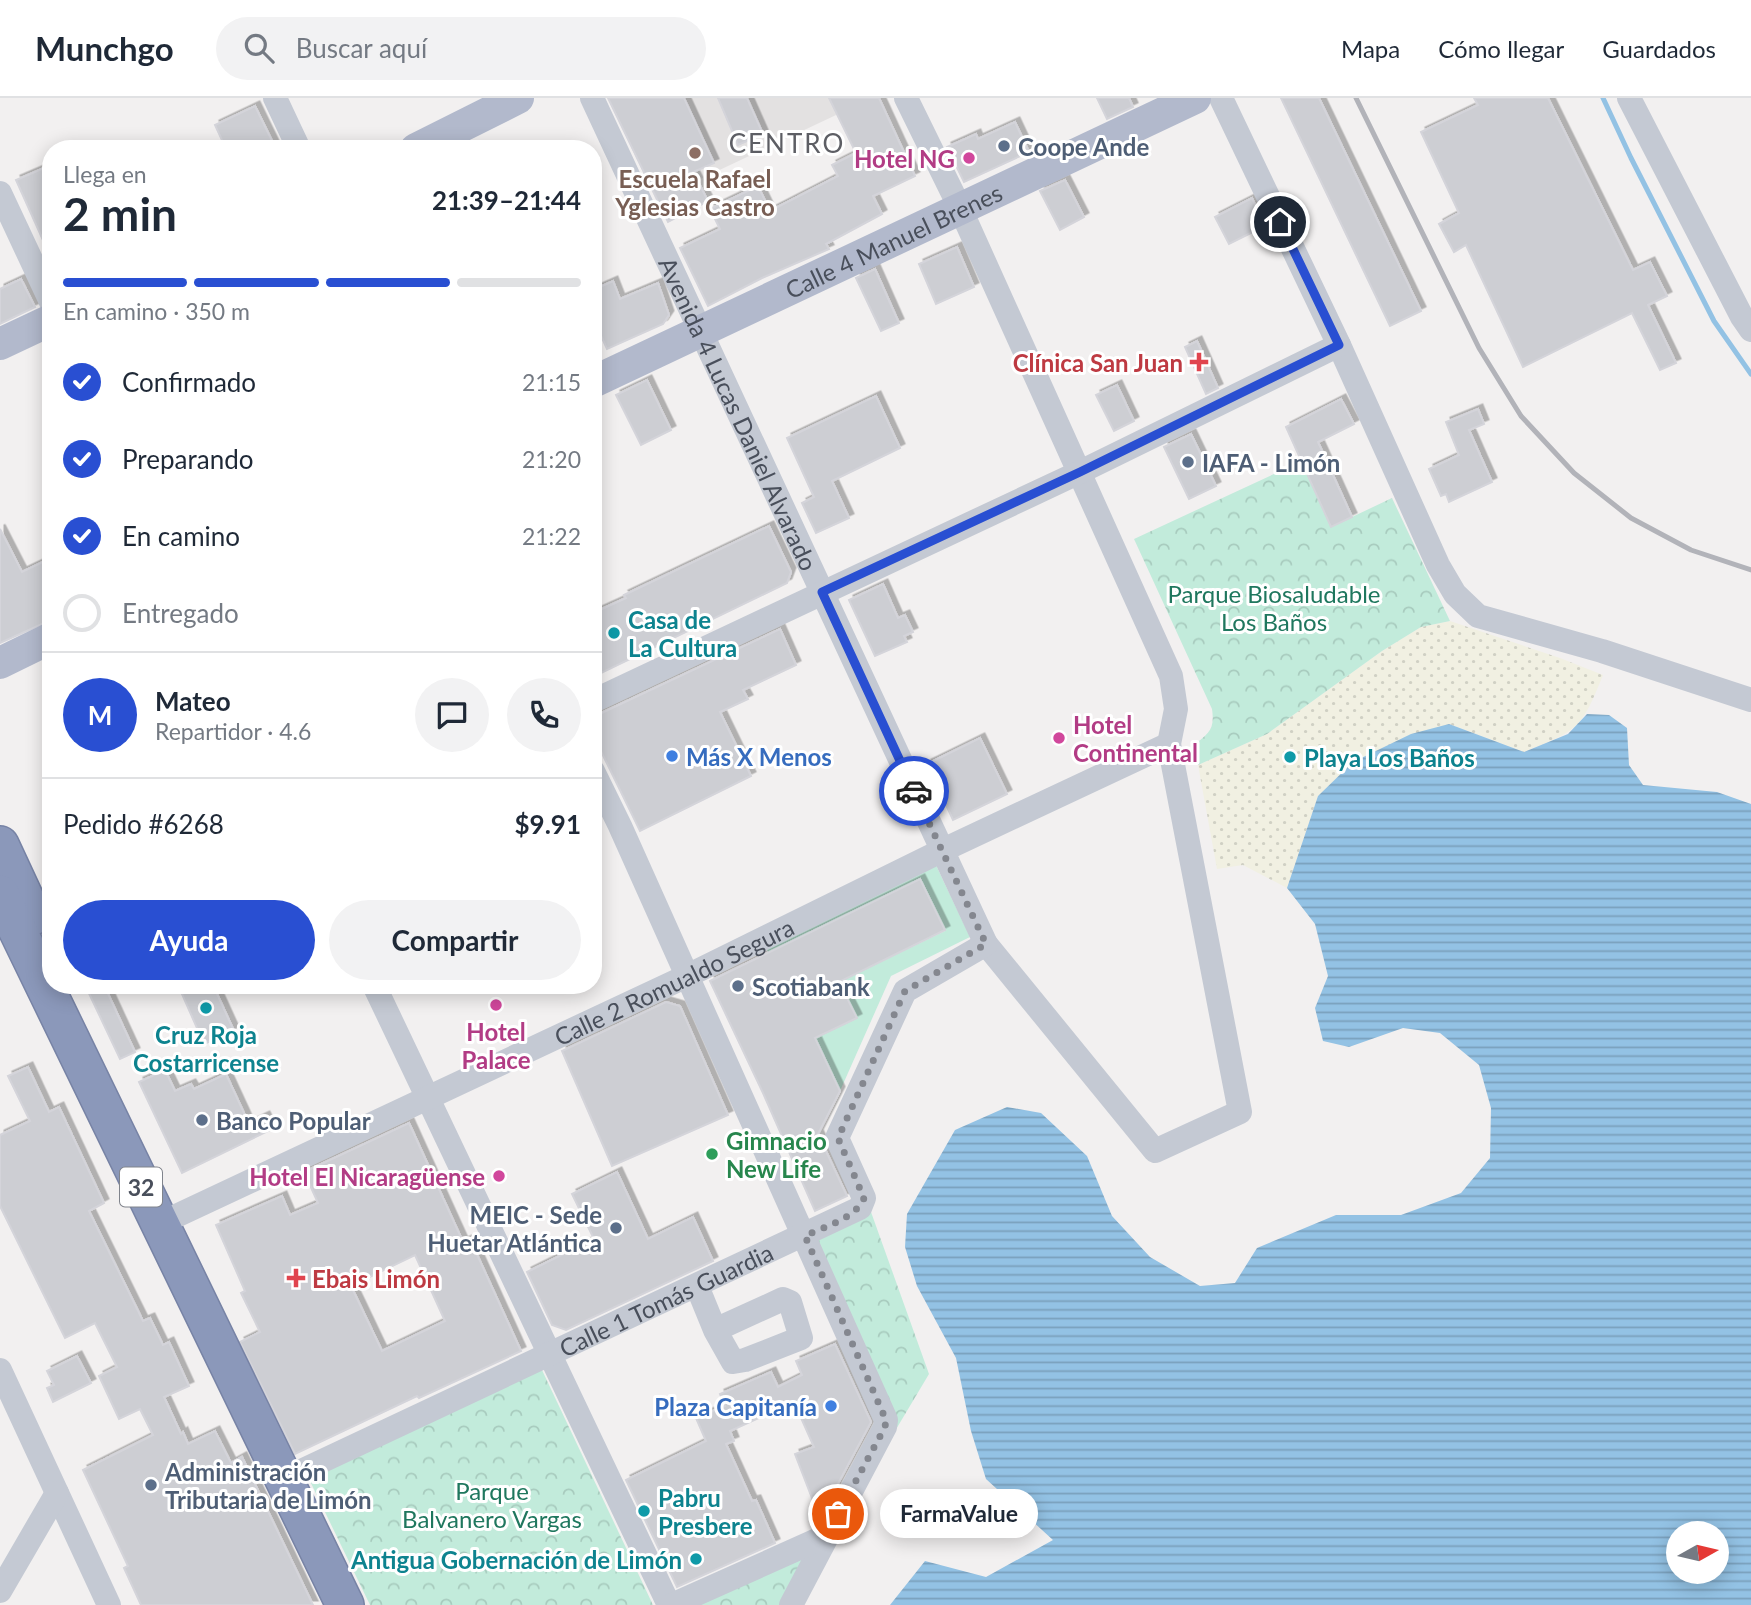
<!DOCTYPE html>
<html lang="es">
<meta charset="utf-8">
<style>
body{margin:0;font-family:Lato,sans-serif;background:#f2f2f3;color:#1f2937;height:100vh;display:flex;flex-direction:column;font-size:26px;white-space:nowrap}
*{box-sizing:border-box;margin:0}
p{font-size:23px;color:#747a83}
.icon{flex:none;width:38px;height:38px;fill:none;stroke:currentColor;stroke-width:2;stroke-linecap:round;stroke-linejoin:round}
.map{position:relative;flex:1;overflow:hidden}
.sheet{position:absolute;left:42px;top:42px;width:560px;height:854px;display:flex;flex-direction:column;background:#fff;border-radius:28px;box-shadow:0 4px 18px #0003}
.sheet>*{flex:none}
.needle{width:46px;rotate:82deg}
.fabs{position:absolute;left:1666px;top:1423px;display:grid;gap:14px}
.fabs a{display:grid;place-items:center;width:63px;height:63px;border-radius:50%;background:#fff;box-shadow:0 4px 18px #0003;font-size:35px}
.pin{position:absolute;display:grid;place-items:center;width:60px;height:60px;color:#fff;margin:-30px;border:4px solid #fff;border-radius:50%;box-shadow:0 2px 7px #0007}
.courier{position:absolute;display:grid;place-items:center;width:70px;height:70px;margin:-35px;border:5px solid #294fd2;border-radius:50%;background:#fff;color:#222;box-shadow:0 2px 9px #0007}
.bubble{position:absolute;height:49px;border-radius:24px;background:#fff;box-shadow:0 4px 18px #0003;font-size:23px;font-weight:700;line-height:49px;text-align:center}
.summary em{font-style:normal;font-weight:700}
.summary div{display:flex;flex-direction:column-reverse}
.summary{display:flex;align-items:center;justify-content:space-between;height:119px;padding:0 21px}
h1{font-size:46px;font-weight:700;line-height:52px}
.bar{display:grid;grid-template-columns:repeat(4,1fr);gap:10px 7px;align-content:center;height:84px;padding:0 21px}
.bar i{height:9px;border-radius:5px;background:#e0e1e3}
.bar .current{background:#294fd2}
.bar p{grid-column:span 4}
.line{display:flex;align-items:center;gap:18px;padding:0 21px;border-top:2px solid #e0e1e3}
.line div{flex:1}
.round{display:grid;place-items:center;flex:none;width:74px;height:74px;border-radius:37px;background:#f2f2f3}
ol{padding:0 21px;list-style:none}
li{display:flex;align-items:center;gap:21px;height:77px}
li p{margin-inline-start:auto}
li .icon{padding:7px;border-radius:50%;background:#294fd2;color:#fff;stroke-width:4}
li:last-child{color:#747a83}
li i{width:38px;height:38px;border:4px solid #e0e1e3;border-radius:50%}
.primary-button{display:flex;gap:14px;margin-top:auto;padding:14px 21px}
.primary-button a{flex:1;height:80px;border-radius:42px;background:#294fd2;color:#fff;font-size:28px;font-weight:700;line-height:80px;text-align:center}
.primary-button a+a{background:#f2f2f3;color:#1f2937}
header{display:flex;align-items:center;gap:42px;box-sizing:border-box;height:98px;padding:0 35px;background:#fff;border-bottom:2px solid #e0e1e3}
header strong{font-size:33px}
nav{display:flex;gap:38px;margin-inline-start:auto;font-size:24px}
.search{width:490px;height:63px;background:#f2f2f3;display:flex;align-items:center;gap:18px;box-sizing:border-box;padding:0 24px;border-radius:38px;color:#747a83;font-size:26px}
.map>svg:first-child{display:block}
</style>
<header>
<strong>Munchgo</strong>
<div class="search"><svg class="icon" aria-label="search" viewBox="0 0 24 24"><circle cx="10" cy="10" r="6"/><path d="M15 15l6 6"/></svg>Buscar aquí</div>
<nav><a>Mapa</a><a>Cómo llegar</a><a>Guardados</a></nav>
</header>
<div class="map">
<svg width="1751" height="1507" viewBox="0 0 1751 1507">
<defs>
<pattern id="sand-dots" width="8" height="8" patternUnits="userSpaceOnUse" patternTransform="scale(1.75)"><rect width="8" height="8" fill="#f1f0e2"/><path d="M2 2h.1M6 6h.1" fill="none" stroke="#d0d0c4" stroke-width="1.8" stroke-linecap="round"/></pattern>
<pattern id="park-crowns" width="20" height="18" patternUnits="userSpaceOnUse" patternTransform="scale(1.75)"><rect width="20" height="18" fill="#c2ebdb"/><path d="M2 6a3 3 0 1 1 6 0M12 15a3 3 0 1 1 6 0" fill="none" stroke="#a8cbbe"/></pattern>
<pattern id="water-rules" width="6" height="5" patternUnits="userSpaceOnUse" patternTransform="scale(1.75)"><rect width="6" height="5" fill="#93c2e4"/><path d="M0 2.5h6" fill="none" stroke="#7aa0bc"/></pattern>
<filter id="shadow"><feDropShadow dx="4.5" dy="-4.5" stdDeviation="0" flood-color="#0004"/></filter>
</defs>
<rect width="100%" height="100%" fill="#f2f0f0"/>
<path fill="#e3e1e1" d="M608,0H872L656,102Z"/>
<path fill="url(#sand-dots)" d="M1450,523L1560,560L1603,577C1581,632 1578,632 1524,654L1449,626L1318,698L1287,790L1243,767L1217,771L1198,667L1267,636L1382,553L1421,529Z"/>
<g fill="url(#park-crowns)">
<path d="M1302,363L1331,429L1392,400L1450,523L1421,529L1382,553L1267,636L1198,667L1193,648C1209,635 1215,632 1212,611L1134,441Z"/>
<path d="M871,1114L929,1276L895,1333L817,1143Z"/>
<path d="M541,1270L653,1507H370L308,1379Z"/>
<path d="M803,1460L782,1507H697Z"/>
</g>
<path fill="#c2ebdb" d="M934,763L970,839L891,878L840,993L815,940L856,920L839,884L945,833L921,782L783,888L765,847Z"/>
<path fill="url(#water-rules)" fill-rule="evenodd" d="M1587,616L1609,617L1627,630L1629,667L1643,687L1717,694L1751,706V1507H890L925,1463L986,1479L1053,1442L986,1381L971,1333L956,1260L917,1188L905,1149L907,1116L955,1032L1007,1009L1041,1015L1087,1058L1112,1118L1150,1159L1200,1188L1235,1185L1257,1150L1336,1117H1401L1461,1095L1490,1060L1491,1010L1479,967L1440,935L1403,930L1349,949L1323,943L1315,910L1328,878L1315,826L1287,790L1318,698L1353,664L1411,636L1449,626L1524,654L1568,636ZM1678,1435H1717V1474H1678Z"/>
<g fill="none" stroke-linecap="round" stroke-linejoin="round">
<path stroke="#93c2e4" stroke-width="5" d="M1603,0L1631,60L1714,223L1751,276"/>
</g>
<g fill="#cdced3" stroke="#d4d4da" stroke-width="2" fill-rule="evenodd" filter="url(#shadow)">
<path d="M608,0H684L714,65L693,74L708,103L668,124Z"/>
<path d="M718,0H747L763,36L738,47Z"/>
<path d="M829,0H879L915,78L873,98L882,116L826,146L829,151L762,180L708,208L680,150L720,131L710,111L758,88L770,113L838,78L832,67L856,55Z"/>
<path d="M1097,0H1129L1133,9L1107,21Z"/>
<path d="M1281,0H1319L1421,213L1390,228Z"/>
<path d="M1474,0H1548L1633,172L1650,164L1667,198L1648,207L1676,265L1660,272L1632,215L1523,269L1466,147L1454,154L1439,126L1459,115L1421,34L1478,7Z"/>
<path d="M255,8L276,51H226L215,27Z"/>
<path d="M1015,24L1029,54L964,84L947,49L976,36L978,41Z"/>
<path d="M51,67V160L16,82Z"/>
<path d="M1065,82L1084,119L1060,132L1040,93Z"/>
<path d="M1252,100L1265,128L1229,146L1215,119Z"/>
<path d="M957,149L974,189L936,206L919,166Z"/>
<path d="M875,171L899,225L881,233L856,180Z"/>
<path d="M21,181L35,209L0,226V191Z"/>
<path d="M613,183L620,201L658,185L669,217L663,226L607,251L593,220V192Z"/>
<path d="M1197,243L1218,290L1206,296L1185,249Z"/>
<path d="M647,282L671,332L641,347L616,297Z"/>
<path d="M1117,287L1134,323L1114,333L1096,297Z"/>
<path d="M876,298L900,350L832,383L849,420L816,435L802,405L814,399L787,340Z"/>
<path d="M1341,301L1354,326L1318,344L1352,419L1331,429L1286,329Z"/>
<path d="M1478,311L1484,326L1469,332L1492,384L1449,404L1446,396L1441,398L1429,371L1459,357L1446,324Z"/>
<path d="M1191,336L1216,388L1189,401L1164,349Z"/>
<path d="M769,428L791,474L787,485L593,579V515L626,500L624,497Z"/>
<path d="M0,431L22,474L51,460V522L0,545Z"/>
<path d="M883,486L898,520L905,517L913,534L904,538L907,544L875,558L849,502Z"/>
<path d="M780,531L796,567L743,592L748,601L720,614L751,678L640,733L593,637V619Z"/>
<path d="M980,640L1007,696L953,722L927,666Z"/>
<path d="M920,781L945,832L839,884L857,920L815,940L840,993L818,1036L847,1098L815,1113L763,995L710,883Z"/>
<path d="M85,887H104L135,954L120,961Z"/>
<path d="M178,887H213L234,933L204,946Z"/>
<path d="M666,904L680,908L728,1017L612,1068L562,953Z"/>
<path d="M28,969L49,1014L59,1009L104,1105L89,1113L143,1223L150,1220L163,1247L169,1244L189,1288L164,1299L181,1336L183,1334L188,1346L215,1333L231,1365L242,1359L313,1507H141L124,1470L128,1468L83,1372L153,1337L140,1311L119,1321L99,1278L117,1269L95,1225L65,1240L0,1108V1037L30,1023L8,978Z"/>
<path d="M165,972L175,993L191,986L194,991L226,976L249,1026L265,1018L272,1031L182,1075L139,984Z"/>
<path d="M409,1025L463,1144L470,1141L521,1253L419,1300L417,1298L295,1356L240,1244L260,1234L241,1195L245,1193L216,1127L282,1098L290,1117L318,1105L304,1074ZM415,1157L445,1223L382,1253L351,1188Z"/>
<path d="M617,1074L648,1141L693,1119L713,1163L566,1232L552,1227L527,1174L594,1141L572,1096Z"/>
<path d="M835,1246L871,1324L826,1408L817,1413L795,1356L814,1349L794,1304L730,1333L734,1343L726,1346L752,1403L756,1402L775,1445L677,1489L626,1382L706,1343L696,1320L725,1308L720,1296L771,1274L778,1289L802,1277L796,1263Z"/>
<path d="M77,1258L91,1285L53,1304L47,1290L54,1287L47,1273Z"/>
</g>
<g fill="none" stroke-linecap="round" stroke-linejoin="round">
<g stroke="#7783a5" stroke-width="40">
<g id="highway">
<path d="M0,747L33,818"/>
<path d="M0,796L345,1507"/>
</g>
</g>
<g stroke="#c4c9d3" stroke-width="24">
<path d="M275,0L299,51"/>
<path id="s1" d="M592,0L986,846L1155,1053L1240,1014L1169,646L1176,611L1171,578L960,110L906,0"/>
<path d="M1221,0L1339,247L1438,467L1455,496L1478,518L1602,553L1751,602"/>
<path d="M1629,0L1742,219L1751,232"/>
<path d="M0,95L51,204"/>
<path d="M593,603L1080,374L1339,247"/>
<path d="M593,673L620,728L886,1322L885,1329L791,1507"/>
<path d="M374,887L669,1507"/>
<path id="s2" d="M159,1126L687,878L941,753L1169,646"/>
<path d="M697,1188L715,1232L733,1264L745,1262L801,1240L790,1204L783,1201L715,1232"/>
<path d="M0,1272L109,1507"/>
<path id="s3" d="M284,1381L860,1110L864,1100L837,1040L905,893L986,846"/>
<path d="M0,1493L57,1395"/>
<path d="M672,1507L826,1438"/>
</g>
<g stroke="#b2b9cc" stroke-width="32">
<path d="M416,51L518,0"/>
<path d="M0,246L51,222"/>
<path id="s4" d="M593,284L1195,0"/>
<path d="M0,565L51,540"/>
</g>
<use href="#highway" stroke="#8b98ba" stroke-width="37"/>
<path stroke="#b2b3b9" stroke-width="5" d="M1356,0L1479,250L1521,318L1574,375L1631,420L1691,452L1751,472"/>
</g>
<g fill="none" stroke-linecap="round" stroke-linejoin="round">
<path stroke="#84878f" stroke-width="7" stroke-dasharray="0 12.6" d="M838,1416L885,1329L886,1322L805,1138C825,1128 855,1121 864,1100L838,1040L905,893L986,846L914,693"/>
<path stroke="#294fd2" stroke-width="9" d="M914,693L822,494L1080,374L1339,247L1280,124"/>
</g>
<g fill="#5c6f8a" stroke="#fff" stroke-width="2.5">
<circle cx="1004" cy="48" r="7"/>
<circle cx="1188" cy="364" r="7"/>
<circle cx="738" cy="888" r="7"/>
<circle cx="202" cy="1022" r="7"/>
<circle cx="616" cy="1130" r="7"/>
<circle cx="151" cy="1387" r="7"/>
</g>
<circle fill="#8d6e63" stroke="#fff" stroke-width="2.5" cx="695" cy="55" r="7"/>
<g fill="#d1479c" stroke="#fff" stroke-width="2.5">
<circle cx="969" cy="60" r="7"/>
<circle cx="1059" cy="640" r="7"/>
<circle cx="496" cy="907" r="7"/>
<circle cx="499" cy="1078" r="7"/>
</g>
<g fill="#e0444e" stroke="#fff" stroke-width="2.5">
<path d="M1195.5 253.5h7v7h7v7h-7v7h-7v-7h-7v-7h7z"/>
<path d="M292.5 1169.5h7v7h7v7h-7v7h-7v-7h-7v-7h7z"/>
</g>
<g fill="#0f9aa8" stroke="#fff" stroke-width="2.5">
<circle cx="614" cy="535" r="7"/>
<circle cx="1290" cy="659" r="7"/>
<circle cx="206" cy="910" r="7"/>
<circle cx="644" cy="1413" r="7"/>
<circle cx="696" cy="1461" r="7"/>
</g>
<g fill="#3f7fe0" stroke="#fff" stroke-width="2.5">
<circle cx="672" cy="658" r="7"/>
<circle cx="831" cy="1308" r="7"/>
</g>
<circle fill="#2e9e5b" stroke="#fff" stroke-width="2.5" cx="712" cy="1056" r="7"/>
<g text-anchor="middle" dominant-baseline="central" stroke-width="6" stroke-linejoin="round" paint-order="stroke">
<rect fill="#fff" stroke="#80848c" stroke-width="2" x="120" y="1069.5" width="42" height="39" rx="5"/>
<g font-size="23" font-weight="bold" fill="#494f5b">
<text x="141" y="1089">32</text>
</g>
<g font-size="24" font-weight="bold" fill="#4e5e75" stroke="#fff" text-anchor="start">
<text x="1018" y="48">Coope Ande</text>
<text x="1202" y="364">IAFA - Limón</text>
<text x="752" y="888">Scotiabank</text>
<text x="216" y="1022">Banco Popular</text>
<text x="602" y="1116" text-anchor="end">MEIC - Sede<tspan x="602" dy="28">Huetar Atlántica</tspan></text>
<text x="165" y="1373">Administración<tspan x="165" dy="28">Tributaria de Limón</tspan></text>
</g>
<g font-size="24" font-weight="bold" fill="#b23c85" stroke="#fff" text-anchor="end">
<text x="955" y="60">Hotel NG</text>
<text x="1073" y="626" text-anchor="start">Hotel<tspan x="1073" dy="28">Continental</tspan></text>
<text x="496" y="933" text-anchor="middle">Hotel<tspan x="496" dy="28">Palace</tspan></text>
<text x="485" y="1078">Hotel El Nicaragüense</text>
</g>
<g font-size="24" font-weight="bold" fill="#785e54" stroke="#fff">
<text x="695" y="80">Escuela Rafael<tspan x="695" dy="28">Yglesias Castro</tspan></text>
</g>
<g font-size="24" fill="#494f5b" stroke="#fff">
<text stroke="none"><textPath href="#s4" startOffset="332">Calle 4 Manuel Brenes</textPath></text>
<text stroke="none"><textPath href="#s1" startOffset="348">Avenida 4 Lucas Daniel Alvarado</textPath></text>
<text stroke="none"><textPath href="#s2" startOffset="569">Calle 2 Romualdo Segura</textPath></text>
<text stroke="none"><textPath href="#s3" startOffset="422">Calle 1 Tomás Guardia</textPath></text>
</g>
<g font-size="24" font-weight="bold" fill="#be3a42" stroke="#fff" text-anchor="end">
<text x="1183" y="264">Clínica San Juan</text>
<text x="312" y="1180" text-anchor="start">Ebais Limón</text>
</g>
<g font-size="24" fill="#1f775e" stroke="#fff">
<text x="1274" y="495">Parque Biosaludable<tspan x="1274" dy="28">Los Baños</tspan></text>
<text x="492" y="1392">Parque<tspan x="492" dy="28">Balvanero Vargas</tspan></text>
</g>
<g font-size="24" font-weight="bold" fill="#0d838f" stroke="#fff" text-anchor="start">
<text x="628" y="521">Casa de<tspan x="628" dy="28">La Cultura</tspan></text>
<text x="1304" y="659">Playa Los Baños</text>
<text x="206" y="936" text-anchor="middle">Cruz Roja<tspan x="206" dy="28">Costarricense</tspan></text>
<text x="658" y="1399">Pabru<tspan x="658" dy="28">Presbere</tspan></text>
<text x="682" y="1461" text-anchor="end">Antigua Gobernación de Limón</text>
</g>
<g font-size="24" font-weight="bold" fill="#366cbe" stroke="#fff" text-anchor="start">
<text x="686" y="658">Más X Menos</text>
<text x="817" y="1308" text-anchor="end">Plaza Capitanía</text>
</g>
<g font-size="24" font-weight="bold" fill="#27864d" stroke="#fff" text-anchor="start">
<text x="726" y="1042">Gimnacio<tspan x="726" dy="28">New Life</tspan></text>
</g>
<g font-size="26" letter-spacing="2" fill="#5d5e64" stroke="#fff">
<text x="787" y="45">CENTRO</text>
</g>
</g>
</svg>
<div class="fabs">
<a><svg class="needle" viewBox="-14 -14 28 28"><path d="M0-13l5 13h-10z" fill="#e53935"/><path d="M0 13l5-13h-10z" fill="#747a83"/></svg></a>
</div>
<div class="pin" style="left:838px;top:1416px;background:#ea580c"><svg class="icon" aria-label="bag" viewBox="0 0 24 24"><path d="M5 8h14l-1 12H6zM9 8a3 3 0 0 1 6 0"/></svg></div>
<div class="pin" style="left:1280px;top:124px;background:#1f2937"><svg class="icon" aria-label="home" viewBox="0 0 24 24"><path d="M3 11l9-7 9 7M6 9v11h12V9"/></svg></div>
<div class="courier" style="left:914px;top:693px"><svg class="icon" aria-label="car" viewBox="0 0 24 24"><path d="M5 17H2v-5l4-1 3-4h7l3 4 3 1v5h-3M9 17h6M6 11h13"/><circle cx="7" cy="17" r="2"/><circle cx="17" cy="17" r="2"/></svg></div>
<div class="bubble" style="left:880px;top:1391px;width:158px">FarmaValue</div>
<section class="sheet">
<div class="summary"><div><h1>2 min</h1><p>Llega en</p></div><em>21:39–21:44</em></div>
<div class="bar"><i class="current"></i><i class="current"></i><i class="current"></i><i></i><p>En camino · 350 m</p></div>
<ol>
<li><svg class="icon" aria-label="check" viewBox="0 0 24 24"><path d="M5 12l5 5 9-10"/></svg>Confirmado<p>21:15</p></li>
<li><svg class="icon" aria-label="check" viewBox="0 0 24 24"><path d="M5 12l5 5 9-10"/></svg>Preparando<p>21:20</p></li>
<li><svg class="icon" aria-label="check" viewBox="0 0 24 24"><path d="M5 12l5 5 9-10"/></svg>En camino<p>21:22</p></li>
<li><i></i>Entregado</li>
</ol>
<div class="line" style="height:126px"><b class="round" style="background:#294fd2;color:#fff">M</b><div><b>Mateo</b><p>Repartidor · 4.6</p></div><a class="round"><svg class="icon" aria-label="chat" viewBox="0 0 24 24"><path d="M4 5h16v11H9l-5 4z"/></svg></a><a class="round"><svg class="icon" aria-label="phone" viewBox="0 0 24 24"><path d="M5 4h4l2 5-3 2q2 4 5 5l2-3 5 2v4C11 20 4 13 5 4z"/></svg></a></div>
<div class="line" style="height:91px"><div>Pedido #6268</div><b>$9.91</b></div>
<div class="primary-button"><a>Ayuda</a><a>Compartir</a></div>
</section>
</div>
